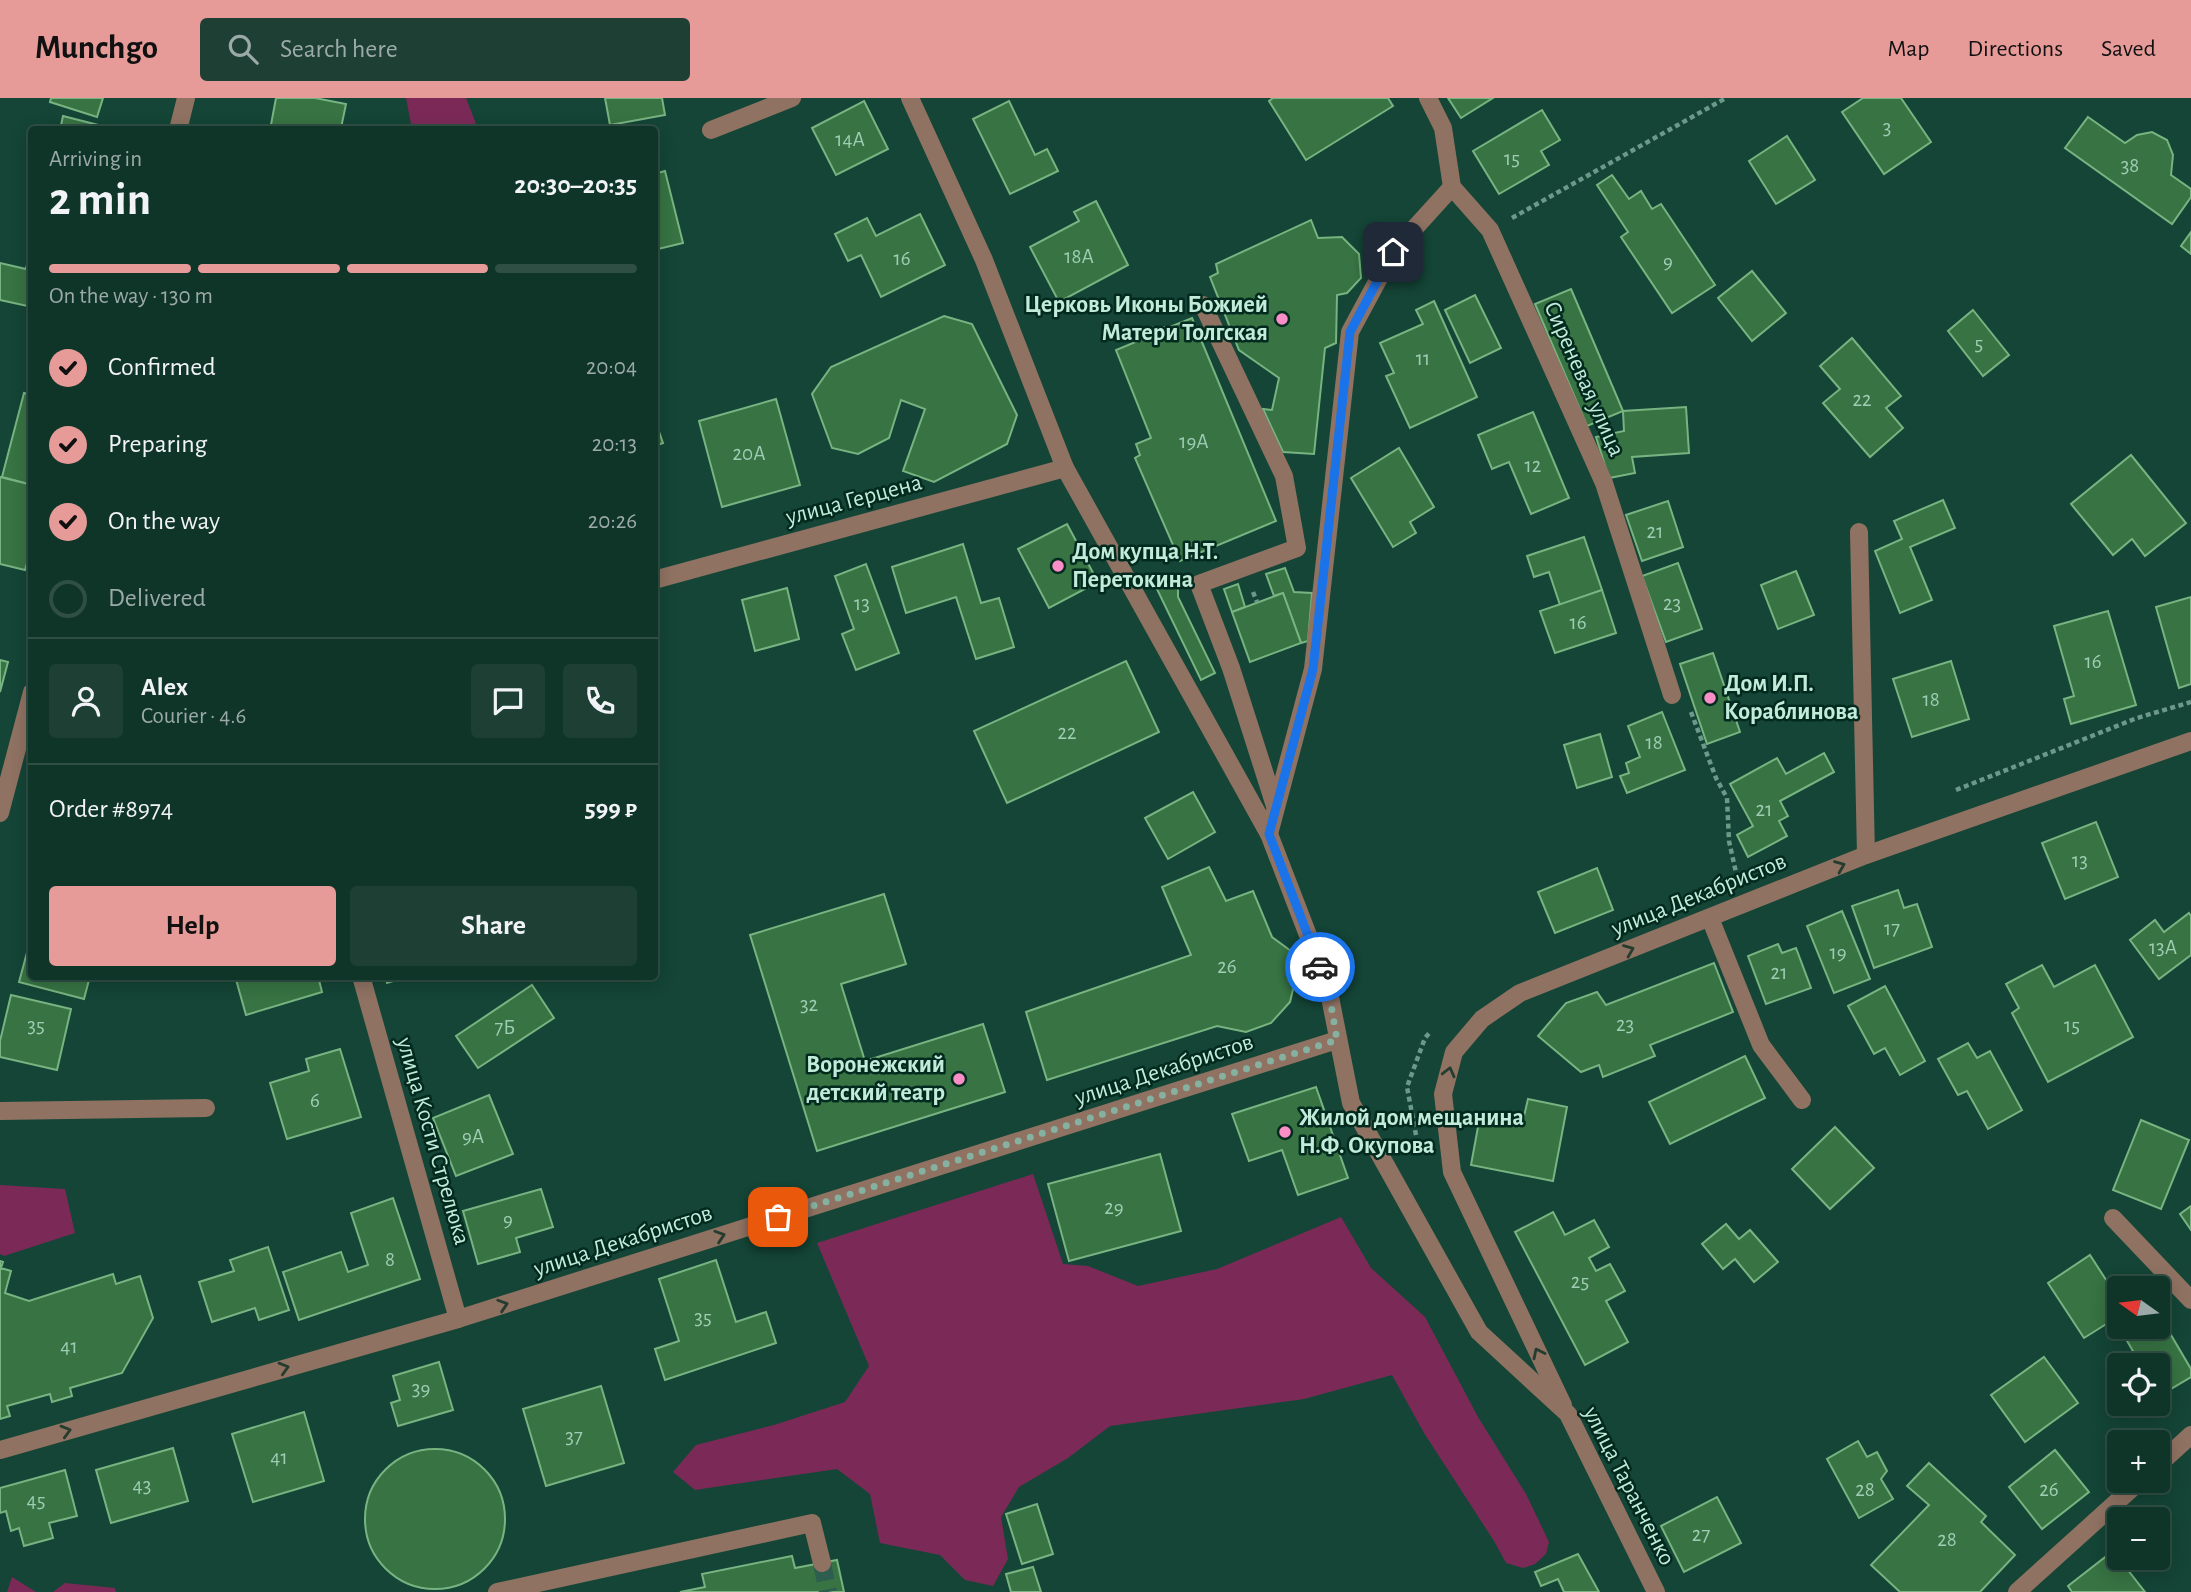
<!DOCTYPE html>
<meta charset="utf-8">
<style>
body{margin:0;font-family:"Alegreya Sans",sans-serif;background:#1d3f34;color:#f1f3f6;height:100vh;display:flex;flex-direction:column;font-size:26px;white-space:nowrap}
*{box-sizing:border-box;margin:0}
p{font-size:23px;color:#9baaa8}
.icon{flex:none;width:38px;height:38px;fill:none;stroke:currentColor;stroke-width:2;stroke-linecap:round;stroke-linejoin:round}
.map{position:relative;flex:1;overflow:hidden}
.details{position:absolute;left:28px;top:28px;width:630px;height:854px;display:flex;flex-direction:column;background:#0f3428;border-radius:7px;box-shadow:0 4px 18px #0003,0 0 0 2px #2f4f45}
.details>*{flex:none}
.needle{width:46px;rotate:284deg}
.buttons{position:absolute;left:2107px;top:1178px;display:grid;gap:14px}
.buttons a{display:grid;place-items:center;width:63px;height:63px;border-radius:7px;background:#0f3428;box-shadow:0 4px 18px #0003,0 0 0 2px #2f4f45;font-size:35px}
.pin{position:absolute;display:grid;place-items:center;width:60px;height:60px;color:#fff;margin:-30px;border-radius:14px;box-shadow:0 4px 10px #0006}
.courier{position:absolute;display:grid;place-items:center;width:70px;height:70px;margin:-35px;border:5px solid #1a73e8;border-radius:50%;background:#fff;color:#222;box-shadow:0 2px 9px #0007}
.headline em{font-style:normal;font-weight:600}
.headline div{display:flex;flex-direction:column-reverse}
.headline{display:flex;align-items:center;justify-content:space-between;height:119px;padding:0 21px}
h1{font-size:46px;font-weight:600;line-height:52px}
.bar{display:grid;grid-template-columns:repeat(4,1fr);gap:10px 7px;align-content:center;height:84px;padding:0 21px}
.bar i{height:9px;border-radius:5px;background:#2f4f45}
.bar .on{background:#e69b98}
.bar p{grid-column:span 4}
.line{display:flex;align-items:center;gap:18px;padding:0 21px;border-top:2px solid #2f4f45}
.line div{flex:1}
.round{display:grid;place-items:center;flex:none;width:74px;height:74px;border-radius:7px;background:#1d3f34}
ol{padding:0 21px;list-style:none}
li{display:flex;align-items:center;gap:21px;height:77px}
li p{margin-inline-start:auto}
li .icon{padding:7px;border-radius:50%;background:#e69b98;color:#111;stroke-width:4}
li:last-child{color:#9baaa8}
li i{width:38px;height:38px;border:4px solid #2f4f45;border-radius:50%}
.action{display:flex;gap:14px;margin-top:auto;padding:14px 21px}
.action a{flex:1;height:80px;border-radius:7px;background:#e69b98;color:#111;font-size:28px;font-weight:600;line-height:80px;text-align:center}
.action a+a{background:#1d3f34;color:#f1f3f6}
header{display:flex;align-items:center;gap:42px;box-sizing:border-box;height:98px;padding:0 35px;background:#e69b98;color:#111}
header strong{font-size:33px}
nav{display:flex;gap:38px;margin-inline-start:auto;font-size:24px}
.search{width:490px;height:63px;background:#1d3f34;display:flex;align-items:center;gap:18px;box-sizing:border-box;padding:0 24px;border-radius:7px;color:#9baaa8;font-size:26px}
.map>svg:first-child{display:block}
</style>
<header>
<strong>Munchgo</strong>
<div class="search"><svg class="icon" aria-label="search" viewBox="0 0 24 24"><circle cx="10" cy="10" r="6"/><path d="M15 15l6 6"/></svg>Search here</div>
<nav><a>Map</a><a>Directions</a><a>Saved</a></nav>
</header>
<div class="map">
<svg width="2191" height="1494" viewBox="0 0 2191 1494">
<rect width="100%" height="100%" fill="#144536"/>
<g fill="#7b2a58">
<path d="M406,0H466L478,31H412Z"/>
<path d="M1033,1076L1063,1166L1088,1168L1138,1188L1217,1171L1341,1119L1371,1170L1425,1219L1478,1319L1526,1396L1549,1444L1546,1456L1535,1466L1523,1470L1506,1465L1494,1443L1424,1335L1392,1277L1304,1301L1110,1328L1068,1360L1019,1389L1001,1419L1008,1461L993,1488L965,1482L940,1457L880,1445L870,1396L837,1371L695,1392L673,1374L696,1347L774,1327L845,1304L869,1268L817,1145Z"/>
<path d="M0,1087L65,1091L75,1135L4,1158L0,1156Z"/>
<path d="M12,1479L36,1494H7Z"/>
<path d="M65,1485L115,1490L116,1494H53Z"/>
</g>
<g fill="#377343" stroke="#77b481" stroke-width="2">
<path d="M51,0H103L97,19L50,4Z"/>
<path d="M276,0H315L346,6L341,30L351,32H270Z"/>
<path d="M605,0H662L665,17L610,27Z"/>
<path d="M1273,0H1388L1393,8L1306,62L1269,3Z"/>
<path d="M1448,0H1493L1461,20Z"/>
<path d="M1863,0H1901L1931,44L1884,76L1842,14Z"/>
<path d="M864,3L888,51L836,77L812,30Z"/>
<path d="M1009,3L1035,57L1047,51L1058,73L1010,96L973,21Z"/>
<path d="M1542,12L1560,42L1541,53L1549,67L1499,96L1473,53Z"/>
<path d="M63,18L118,32H60Z"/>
<path d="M2088,19L2125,45L2137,37L2152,34L2167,42L2173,57L2171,77L2191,91V99L2172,126L2065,50Z"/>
<path d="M1787,38L1815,82L1776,106L1749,63Z"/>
<path d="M665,73L683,145L654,152V76Z"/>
<path d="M1612,77L1629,101L1641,93L1652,111L1661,106L1715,187L1672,215L1621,139L1628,134L1597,87Z"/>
<path d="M1096,103L1128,167L1059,204L1030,149L1079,123L1074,114Z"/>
<path d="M920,116L945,167L881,199L861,157L848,163L835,136L867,120L876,138Z"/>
<path d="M1311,122L1318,140L1342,139L1359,156L1361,180L1347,195L1337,197L1336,245L1325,250L1314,356L1283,354L1263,311L1272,312L1279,280L1239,252L1210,179L1218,175L1216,166Z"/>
<path d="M2191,134V156L2181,148Z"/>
<path d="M32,146V209L0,202V165L26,171Z"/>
<path d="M1752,173L1786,215L1752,243L1718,200Z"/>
<path d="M1571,191L1623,313L1587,328L1535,206Z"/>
<path d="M1475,197L1501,250L1470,265L1445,212Z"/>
<path d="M1434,203L1477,299L1410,330L1386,278L1394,275L1380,245L1423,226L1416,212Z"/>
<path d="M1973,212L2009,257L1983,278L1948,233Z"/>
<path d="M944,218L972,226L1017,317L1007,346L934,384L903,373L925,311L901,302L889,340L858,356L832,350L812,296L831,269Z"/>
<path d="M1192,220L1276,423L1180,463L1135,360L1140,357L1136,346L1151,340L1116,252L1138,243L1141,236L1148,231L1155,229H1170Z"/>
<path d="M1852,240L1901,298L1886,310L1903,330L1870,359L1823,305L1840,291L1820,268Z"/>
<path d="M24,295L32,297V387L2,379Z"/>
<path d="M776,301L800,387L722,409L699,323Z"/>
<path d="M1686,309L1689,355L1632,359L1635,375L1609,380L1596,339L1624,333L1623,313Z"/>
<path d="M1533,314L1569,400L1531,416L1509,364L1492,371L1478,337Z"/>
<path d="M654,319L663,345L654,348Z"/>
<path d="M1399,350L1434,409L1410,424L1416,435L1393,449L1351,380Z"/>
<path d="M2131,357L2186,425L2145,458L2132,441L2113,457L2071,406Z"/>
<path d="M0,379L32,387V448L25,472L0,466Z"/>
<path d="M1943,402L1955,430L1910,449L1932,502L1900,515L1875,453L1902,441L1894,423Z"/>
<path d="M1668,403L1683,449L1642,463L1626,417Z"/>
<path d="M1067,426L1098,484L1049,510L1018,451Z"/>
<path d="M1584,439L1602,492L1560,507L1549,474L1534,479L1527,458Z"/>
<path d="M963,446L981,505L999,500L1014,549L976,561L956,499L906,515L892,469Z"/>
<path d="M1678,465L1702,531L1666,544L1642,478Z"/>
<path d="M866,466L899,555L856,572L842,536L854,531L835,478Z"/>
<path d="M1285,470L1294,494L1312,495L1308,543L1301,545L1283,495L1274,498L1266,476Z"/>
<path d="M1796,473L1814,517L1778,531L1761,487Z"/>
<path d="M1168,481L1172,482L1178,487V499L1215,575L1201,582L1155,487Z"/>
<path d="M1238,486L1245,509L1232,514L1224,491Z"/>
<path d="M787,490L799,541L755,553L742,502Z"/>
<path d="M1602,492L1616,535L1555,555L1540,513Z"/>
<path d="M1283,495L1301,545L1250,564L1232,514Z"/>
<path d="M2191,499V586L2179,590L2156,509Z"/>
<path d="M2108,513L2136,607L2071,626L2064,601L2074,598L2054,528Z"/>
<path d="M1713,555L1740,634L1707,646L1680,566Z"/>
<path d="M0,562L8,564L0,594Z"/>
<path d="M1126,563L1159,634L1007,705L974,633Z"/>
<path d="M1951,563L1969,621L1912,639L1893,581Z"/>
<path d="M1662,614L1685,672L1627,695L1620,678L1629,675L1626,665L1640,659L1628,628Z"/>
<path d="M1600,636L1612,679L1577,690L1564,647Z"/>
<path d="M1824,655L1834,674L1780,703L1788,718L1779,723L1787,738L1748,759L1737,737L1753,728L1730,686L1777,660L1786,676Z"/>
<path d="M1193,694L1215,734L1168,761L1145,720Z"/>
<path d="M2096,724L2118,779L2065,801L2042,745Z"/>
<path d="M1209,769L1226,803L1253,793L1272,839L1291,853L1296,879L1290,904L1271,925L1246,934L1217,928L1047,982L1026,914L1191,857L1162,789Z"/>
<path d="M1597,770L1613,812L1555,835L1538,794Z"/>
<path d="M1898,792L1904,810L1917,806L1932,849L1874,870L1852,808Z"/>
<path d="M884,796L906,866L841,886L865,963L983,926L1005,994L817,1053L750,837Z"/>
<path d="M1842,813L1870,881L1834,895L1807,828Z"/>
<path d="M2189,815L2191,818V857L2159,881L2130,842L2155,822L2164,834Z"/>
<path d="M32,836V878H90L84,901L19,884Z"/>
<path d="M1778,846L1782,855L1796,850L1811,890L1766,906L1748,858Z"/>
<path d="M1714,865L1733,914L1650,947L1655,958L1603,979L1599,967L1581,974L1538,938L1566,905L1597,894L1606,907Z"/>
<path d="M2042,867L2054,889L2095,867L2133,939L2048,984L2012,915L2019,910L2006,886Z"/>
<path d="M235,878H318L322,894L246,917Z"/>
<path d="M385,878H409L387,885Z"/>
<path d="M532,887L554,920L478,970L456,938Z"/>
<path d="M1885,888L1925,963L1900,977L1885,950L1874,956L1848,908Z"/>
<path d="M11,897L71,911L57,972L0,959V943Z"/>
<path d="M1968,945L1977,960L1990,953L2022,1012L1988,1031L1967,993L1958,997L1938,961Z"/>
<path d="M340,951L361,1019L287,1041L270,985L309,973L306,961Z"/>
<path d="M1745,958L1765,1000L1670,1046L1649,1004Z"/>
<path d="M1316,989L1348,1080L1298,1097L1282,1052L1249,1063L1232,1016Z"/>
<path d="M489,997L513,1056L456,1078L433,1020Z"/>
<path d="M1528,1001L1567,1009L1553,1083L1471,1067L1480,1018L1522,1027Z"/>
<path d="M2141,1022L2189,1042L2161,1111L2113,1092Z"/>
<path d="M1835,1029L1874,1070L1830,1111L1792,1071Z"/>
<path d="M1160,1056L1181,1133L1069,1163L1048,1086Z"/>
<path d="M541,1091L553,1129L516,1140L520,1154L478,1166L463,1113Z"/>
<path d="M393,1100L420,1181L299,1222L283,1174L341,1154L348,1174L368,1167L351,1115Z"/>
<path d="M2191,1108V1132L2180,1116Z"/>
<path d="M1553,1114L1565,1137L1594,1122L1609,1149L1589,1160L1596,1173L1610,1166L1625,1193L1606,1203L1628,1244L1585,1267L1515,1134Z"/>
<path d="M1726,1126L1739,1141L1750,1132L1778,1164L1754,1184L1735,1161L1723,1171L1702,1146Z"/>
<path d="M268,1149L289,1212L259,1222L255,1210L212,1224L199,1184L234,1173L230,1162Z"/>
<path d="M2090,1157L2119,1202V1218L2084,1240L2048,1185Z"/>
<path d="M716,1162L736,1224L766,1214L776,1245L665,1282L655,1251L679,1243L659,1181Z"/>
<path d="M0,1163L3,1164L1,1170L11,1173L5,1195L29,1203L113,1176L116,1186L140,1178L153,1220L122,1275L70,1290L72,1298L52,1304L50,1296L7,1308L10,1318L0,1321Z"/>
<path d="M2161,1220L2191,1271V1279L2159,1298L2158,1267H2141L2126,1241L2147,1228H2158V1222Z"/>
<path d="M2044,1259L2078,1305L2025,1344L1991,1297Z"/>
<path d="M439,1264L453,1312L398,1328L391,1305L400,1302L393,1278Z"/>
<path d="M601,1288L624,1365L546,1388L523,1311Z"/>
<path d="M304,1314L324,1383L253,1404L232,1336Z"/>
<path d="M1858,1343L1867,1359L1877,1354L1887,1373L1881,1381L1893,1401L1859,1420L1827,1361Z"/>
<path d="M173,1350L188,1403L111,1425L96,1372Z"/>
<circle cx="435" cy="1421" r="70"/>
<path d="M2055,1352L2089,1394L2042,1431L2009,1389Z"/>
<path d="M1929,1365L1986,1418L1981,1424L2015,1457L1980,1494H1900L1871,1467L1929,1407L1907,1388Z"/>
<path d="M65,1372L77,1418L49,1425L53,1440L24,1448L19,1430L11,1433L6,1413L0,1415V1390Z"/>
<path d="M1717,1399L1741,1445L1684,1474L1661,1428Z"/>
<path d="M1037,1406L1053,1456L1022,1466L1006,1416Z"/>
<path d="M2113,1453L2145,1494H2072L2068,1488Z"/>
<path d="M1578,1456L1599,1494H1564L1558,1481L1541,1488L1535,1474Z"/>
<path d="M792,1458L795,1470L837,1462L844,1494H680L705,1489L702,1476Z"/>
<path d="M1033,1469L1041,1494H1011L1006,1476Z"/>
</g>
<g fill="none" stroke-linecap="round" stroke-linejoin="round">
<path stroke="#2e5e4f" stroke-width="18" stroke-dasharray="18 9" stroke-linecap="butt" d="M822,1465L828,1494"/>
<g stroke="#6c9989" stroke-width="4.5" stroke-dasharray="5 3.5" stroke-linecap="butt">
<path d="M1512,120L1726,0"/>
<path d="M1253,494L1257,504"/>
<path d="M1691,614L1716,680L1727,700L1729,743L1737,779"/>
<path d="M1956,692L2137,620L2191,604"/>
<path d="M1416,1037L1407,989L1425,940L1431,933"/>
</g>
<g stroke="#8f7262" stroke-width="18">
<path d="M910,0L984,162L1065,370L1269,736L1328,889L1351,1005L1479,1234L1568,1316L1656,1494"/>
<path d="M1428,0L1443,30L1452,89L1490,132L1604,385L1672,597"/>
<path d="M178,32L186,0"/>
<path d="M711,32L792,0"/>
<path d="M1203,207L1284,378L1297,450L1199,486L1231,570L1275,708"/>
<path d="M1859,434L1866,757"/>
<path d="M654,482L1065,370"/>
<path d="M0,715L32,594"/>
<path d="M1269,736L1313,571L1350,234L1393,154L1452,89"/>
<path d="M1710,820L1761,947L1802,1002"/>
<path d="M361,878L458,1221"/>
<path d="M0,1013L206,1010"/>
<path d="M2113,1120L2191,1202"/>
<path d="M1563,1307L1452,1074L1443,996L1454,954L1482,921L1520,895L1866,757L2191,643"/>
<path d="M0,1352L458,1221L1337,942"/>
<path d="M2158,1367L2191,1337"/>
<path d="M497,1494L812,1425L822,1465"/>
<path d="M2017,1494L2141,1382"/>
</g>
</g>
<defs><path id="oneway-chevron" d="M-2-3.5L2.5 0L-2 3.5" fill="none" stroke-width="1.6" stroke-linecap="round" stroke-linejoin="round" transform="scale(1.75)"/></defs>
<g stroke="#253c2f">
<use href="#oneway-chevron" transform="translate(1840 768) rotate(-22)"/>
<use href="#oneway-chevron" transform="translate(1629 852) rotate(-22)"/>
<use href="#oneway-chevron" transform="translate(1449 974) rotate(-76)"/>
<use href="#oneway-chevron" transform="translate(720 1138) rotate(-18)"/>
<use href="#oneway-chevron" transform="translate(503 1207) rotate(-18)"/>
<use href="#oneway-chevron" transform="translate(1538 1255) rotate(-116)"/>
<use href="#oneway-chevron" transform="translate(284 1270) rotate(-16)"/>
<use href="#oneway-chevron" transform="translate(66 1333) rotate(-16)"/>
</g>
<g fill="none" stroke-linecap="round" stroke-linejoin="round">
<path stroke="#85b1a1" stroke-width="7" stroke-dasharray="0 12.6" d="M778,1119L1337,942L1328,889L1320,869"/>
<path stroke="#1a73e8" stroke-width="9" d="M1320,869L1269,736L1313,571L1350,234L1393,154"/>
</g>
<g fill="#fa8fc7" stroke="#022a1e" stroke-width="2.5">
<circle cx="1282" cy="221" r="7"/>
<circle cx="1058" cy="468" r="7"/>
<circle cx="1710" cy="600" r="7"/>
<circle cx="959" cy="981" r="7"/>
<circle cx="1285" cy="1034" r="7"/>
</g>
<g text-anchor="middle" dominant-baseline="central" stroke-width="5" stroke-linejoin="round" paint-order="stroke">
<g font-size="21" fill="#9fcdb4">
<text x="1887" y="29">3</text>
<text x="850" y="41">14А</text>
<text x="1512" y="60">15</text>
<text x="2130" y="67">38</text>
<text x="1079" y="158">18А</text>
<text x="902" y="160">16</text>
<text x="1668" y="163">9</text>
<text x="1979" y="245">5</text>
<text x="1423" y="260">11</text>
<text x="1862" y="301">22</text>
<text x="1194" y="343">19А</text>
<text x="749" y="355">20А</text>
<text x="1533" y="367">12</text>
<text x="1655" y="433">21</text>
<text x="862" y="505">13</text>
<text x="1672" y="505">23</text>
<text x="1578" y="524">16</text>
<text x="2093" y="563">16</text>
<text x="1931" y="601">18</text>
<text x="1067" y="634">22</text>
<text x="1654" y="644">18</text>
<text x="1764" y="711">21</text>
<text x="2080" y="762">13</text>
<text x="1892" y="830">17</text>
<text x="2163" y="849">13А</text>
<text x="1838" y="854">19</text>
<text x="1227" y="868">26</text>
<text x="1779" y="874">21</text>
<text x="809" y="906">32</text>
<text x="1625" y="926">23</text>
<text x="36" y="927">35</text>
<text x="2072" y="927">15</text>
<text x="505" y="929">7Б</text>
<text x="315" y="1002">6</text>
<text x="473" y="1038">9А</text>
<text x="1114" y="1109">29</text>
<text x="508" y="1121">9</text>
<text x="390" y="1161">8</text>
<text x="1580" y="1183">25</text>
<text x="703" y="1219">35</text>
<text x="69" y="1248">41</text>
<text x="421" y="1290">39</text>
<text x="574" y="1338">37</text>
<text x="279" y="1359">41</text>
<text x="142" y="1387">43</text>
<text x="1865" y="1391">28</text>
<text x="2049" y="1391">26</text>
<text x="36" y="1402">45</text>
<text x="1701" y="1436">27</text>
<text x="1947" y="1441">28</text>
</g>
<g font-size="24" font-weight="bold" fill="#c2ebda" stroke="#022a1e" text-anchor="start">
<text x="1268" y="207" text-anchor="end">Церковь Иконы Божией<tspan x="1268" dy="28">Матери Толгская</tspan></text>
<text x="1072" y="454">Дом купца Н.Т.<tspan x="1072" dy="28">Перетокина</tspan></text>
<text x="1724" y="586">Дом И.П.<tspan x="1724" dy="28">Кораблинова</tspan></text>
<text x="945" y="967" text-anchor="end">Воронежский<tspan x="945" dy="28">детский театр</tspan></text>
<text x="1299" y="1020">Жилой дом мещанина<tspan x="1299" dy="28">Н.Ф. Окупова</tspan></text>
</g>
<g font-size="24" fill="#c2ebda" stroke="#022a1e">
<text transform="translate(1584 281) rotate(66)">Сиреневая улица</text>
<text transform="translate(854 402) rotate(-15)">улица Герцена</text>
<text transform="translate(1699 797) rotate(-22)">улица Декабристов</text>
<text transform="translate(1164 972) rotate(-18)">улица Декабристов</text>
<text transform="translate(433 1043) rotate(74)">улица Кости Стрелюка</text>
<text transform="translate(623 1143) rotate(-18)">улица Декабристов</text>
<text transform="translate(1629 1388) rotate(63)">улица Таранченко</text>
</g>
</g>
</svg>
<div class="buttons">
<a><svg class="needle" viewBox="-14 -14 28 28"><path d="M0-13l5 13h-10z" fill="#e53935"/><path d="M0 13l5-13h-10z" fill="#9baaa8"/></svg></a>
<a><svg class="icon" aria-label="locate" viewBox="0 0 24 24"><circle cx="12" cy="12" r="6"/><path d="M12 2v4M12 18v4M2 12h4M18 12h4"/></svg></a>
<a>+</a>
<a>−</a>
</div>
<div class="pin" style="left:778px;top:1119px;background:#ea580c"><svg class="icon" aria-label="bag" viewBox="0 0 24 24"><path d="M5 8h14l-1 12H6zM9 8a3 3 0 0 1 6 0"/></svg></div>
<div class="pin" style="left:1393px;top:154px;background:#1f2937"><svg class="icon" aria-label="home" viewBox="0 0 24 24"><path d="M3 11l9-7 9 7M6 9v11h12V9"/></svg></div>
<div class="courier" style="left:1320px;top:869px"><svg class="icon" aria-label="car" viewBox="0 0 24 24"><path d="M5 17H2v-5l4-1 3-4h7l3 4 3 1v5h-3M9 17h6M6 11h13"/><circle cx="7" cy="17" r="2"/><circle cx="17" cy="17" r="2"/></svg></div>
<section class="details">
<div class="headline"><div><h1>2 min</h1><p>Arriving in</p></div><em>20:30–20:35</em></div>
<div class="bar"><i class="on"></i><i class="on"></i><i class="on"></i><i></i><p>On the way · 130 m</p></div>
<ol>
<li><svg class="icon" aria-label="check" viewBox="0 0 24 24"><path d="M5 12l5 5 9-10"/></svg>Confirmed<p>20:04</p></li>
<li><svg class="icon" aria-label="check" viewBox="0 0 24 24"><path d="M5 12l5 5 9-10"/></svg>Preparing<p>20:13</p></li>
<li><svg class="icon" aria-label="check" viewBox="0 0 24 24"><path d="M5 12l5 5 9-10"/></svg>On the way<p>20:26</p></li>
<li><i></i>Delivered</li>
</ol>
<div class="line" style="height:126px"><a class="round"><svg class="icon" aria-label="person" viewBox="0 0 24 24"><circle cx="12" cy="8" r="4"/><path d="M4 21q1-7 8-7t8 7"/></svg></a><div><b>Alex</b><p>Courier · 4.6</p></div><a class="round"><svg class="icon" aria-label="chat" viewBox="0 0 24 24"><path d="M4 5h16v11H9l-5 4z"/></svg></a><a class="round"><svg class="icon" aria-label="phone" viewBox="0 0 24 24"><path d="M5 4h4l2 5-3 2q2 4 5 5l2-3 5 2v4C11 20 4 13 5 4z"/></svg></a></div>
<div class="line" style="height:91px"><div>Order #8974</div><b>599 ₽</b></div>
<div class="action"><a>Help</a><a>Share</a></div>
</section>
</div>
